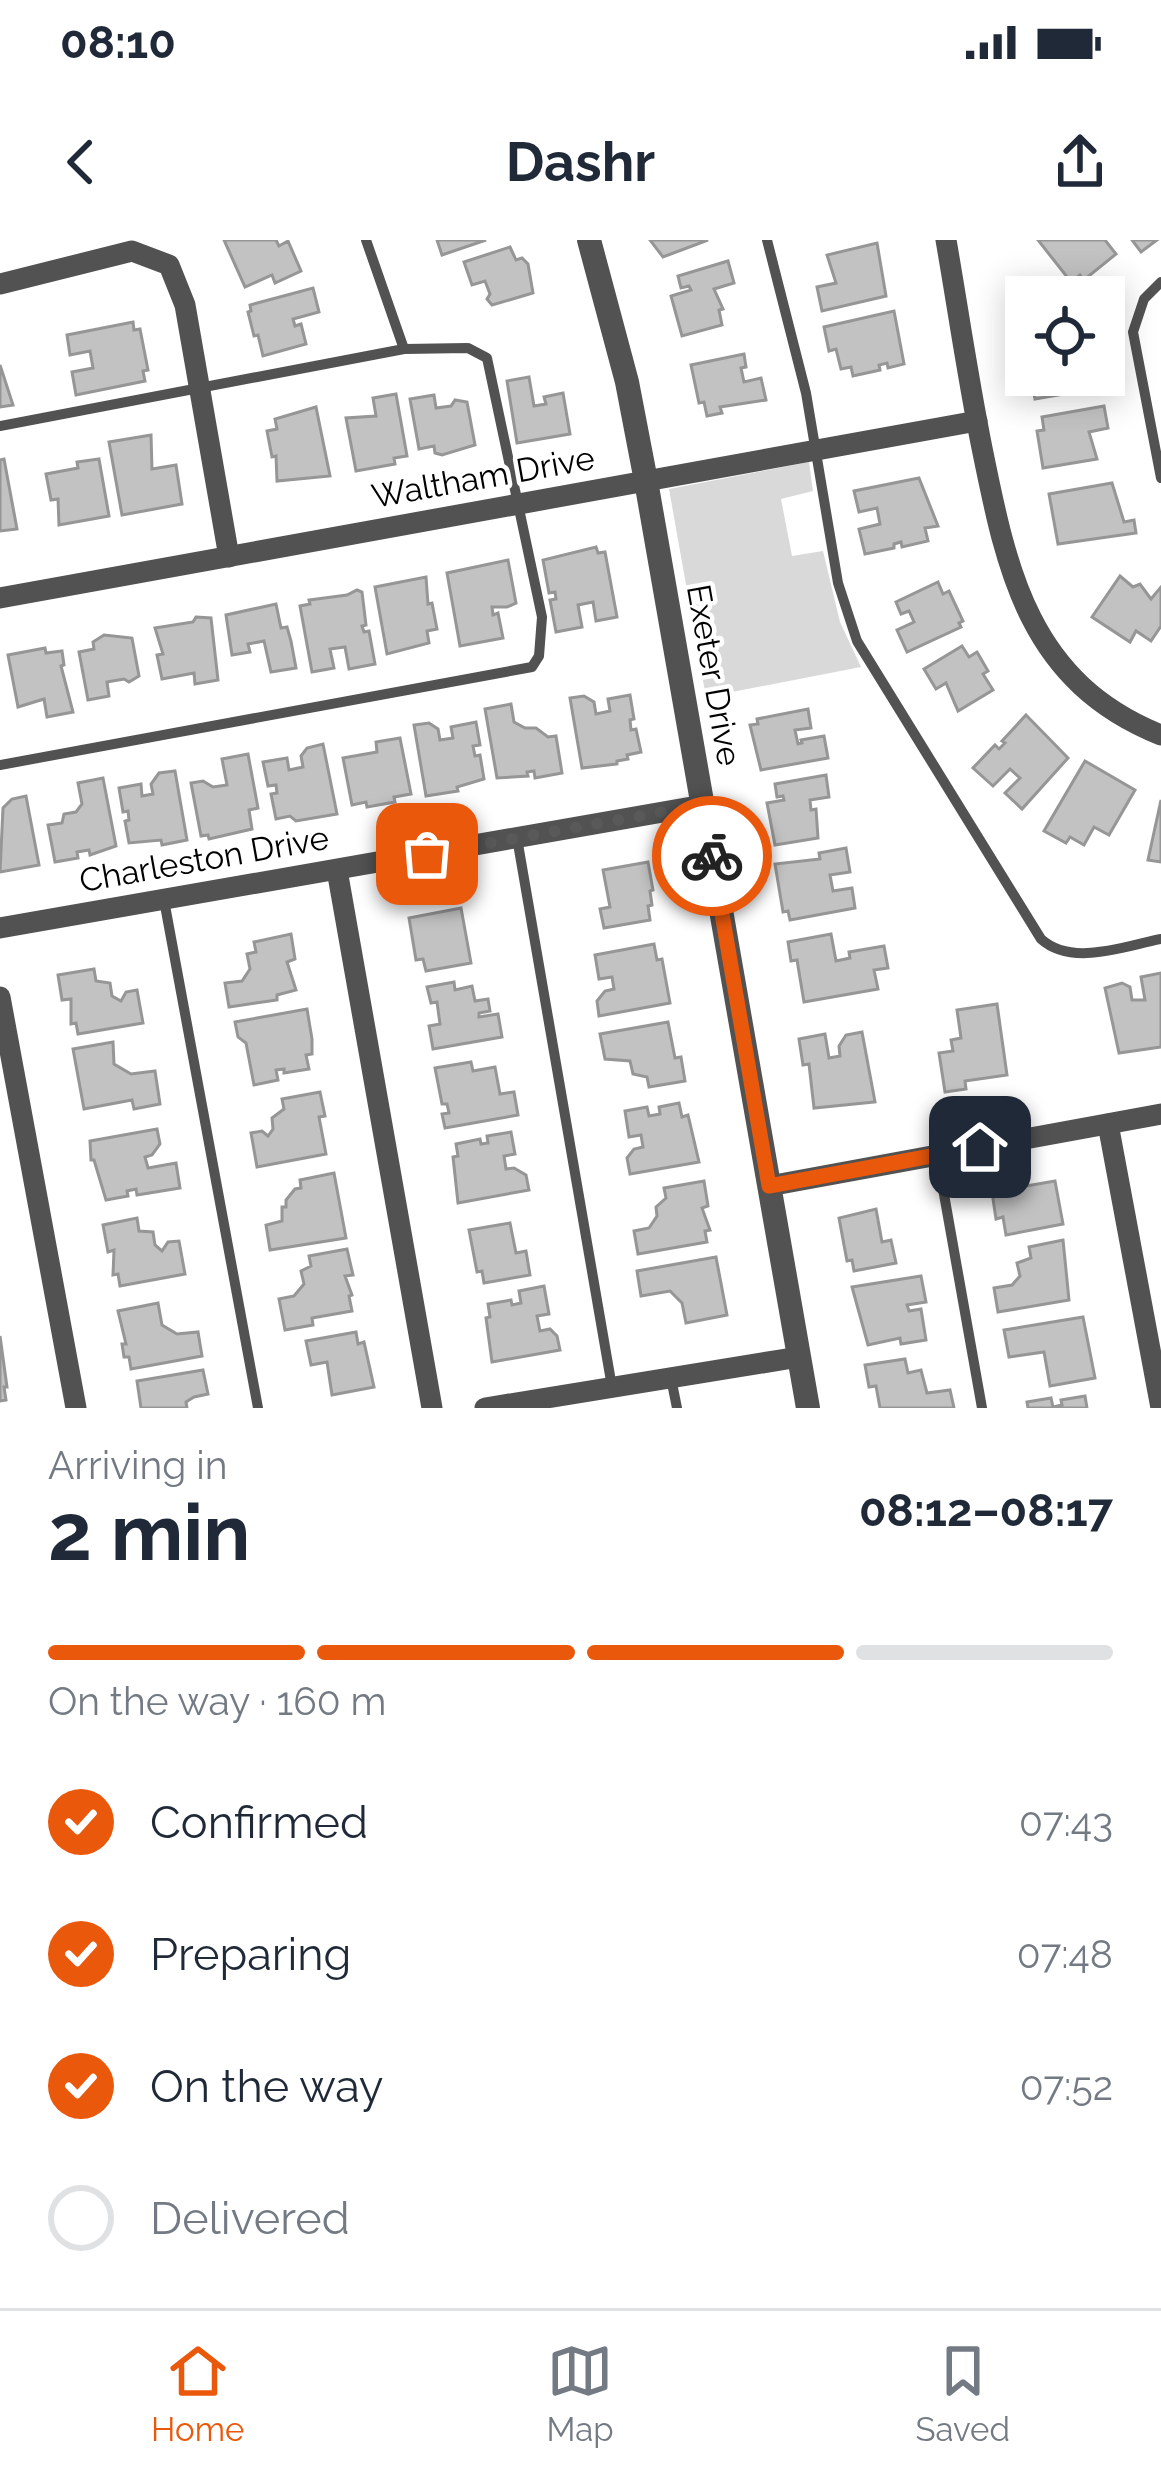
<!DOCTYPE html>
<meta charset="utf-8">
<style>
body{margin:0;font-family:Raleway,sans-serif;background:#f2f2f3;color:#1f2937;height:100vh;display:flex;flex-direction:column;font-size:45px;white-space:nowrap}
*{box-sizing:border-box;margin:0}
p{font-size:39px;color:#747a83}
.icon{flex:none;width:66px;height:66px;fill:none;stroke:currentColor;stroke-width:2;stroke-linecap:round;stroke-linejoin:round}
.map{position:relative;height:1168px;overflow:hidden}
.panel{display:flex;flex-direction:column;background:#fff;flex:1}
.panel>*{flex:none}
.tools{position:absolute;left:1005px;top:36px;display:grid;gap:24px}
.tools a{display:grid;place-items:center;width:120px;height:120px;border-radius:0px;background:#fff;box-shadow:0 6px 30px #0003;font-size:60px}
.pin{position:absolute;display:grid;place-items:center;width:102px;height:102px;color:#fff;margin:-51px;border-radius:24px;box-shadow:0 6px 18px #0006}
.courier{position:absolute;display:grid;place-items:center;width:120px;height:120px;margin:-60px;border:9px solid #ea580c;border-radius:50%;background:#fff;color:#222;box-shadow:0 3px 15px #0007}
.head em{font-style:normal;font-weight:700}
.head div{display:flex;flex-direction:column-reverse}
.head{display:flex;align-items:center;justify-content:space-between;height:204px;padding:0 48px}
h1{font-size:78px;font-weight:700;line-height:90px}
.bar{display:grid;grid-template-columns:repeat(4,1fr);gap:18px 12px;align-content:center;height:144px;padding:0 48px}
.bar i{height:15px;border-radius:9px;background:#e0e1e3}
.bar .current{background:#ea580c}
.bar p{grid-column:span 4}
ol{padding:0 48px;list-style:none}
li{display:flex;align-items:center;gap:36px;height:132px}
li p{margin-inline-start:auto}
li .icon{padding:12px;border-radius:50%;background:#ea580c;color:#fff;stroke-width:4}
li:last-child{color:#747a83}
li i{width:66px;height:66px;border:6px solid #e0e1e3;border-radius:50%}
.status{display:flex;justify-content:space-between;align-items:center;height:84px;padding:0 60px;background:#fff;direction:ltr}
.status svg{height:33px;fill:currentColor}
header{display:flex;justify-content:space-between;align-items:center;height:156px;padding:0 48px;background:#fff;font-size:54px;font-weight:700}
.tabs{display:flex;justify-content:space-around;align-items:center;height:168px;border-top:3px solid #e0e1e3;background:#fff;font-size:33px;color:#747a83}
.tabs a{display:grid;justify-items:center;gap:6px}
.tabs .current{color:#ea580c}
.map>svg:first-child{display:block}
</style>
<div class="status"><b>08:10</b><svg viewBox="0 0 49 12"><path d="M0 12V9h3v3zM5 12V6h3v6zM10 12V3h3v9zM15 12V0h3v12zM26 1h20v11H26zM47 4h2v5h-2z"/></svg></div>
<header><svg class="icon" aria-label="back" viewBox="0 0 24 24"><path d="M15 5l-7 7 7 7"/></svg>Dashr<svg class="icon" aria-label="share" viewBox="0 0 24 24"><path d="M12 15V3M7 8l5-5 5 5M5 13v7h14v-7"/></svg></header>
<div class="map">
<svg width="1161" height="1168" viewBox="0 0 1161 1168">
<rect width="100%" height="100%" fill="#fff"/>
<path fill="#d9d9d9" d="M809,222L813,251L781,259L792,316L823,311L840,382L861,427L706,457L669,249Z"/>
<g fill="#c2c2c2" stroke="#969696" stroke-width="3">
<path d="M224,0H276L279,6L288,1L301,31L275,43L272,35L245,47Z"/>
<path d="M437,0H486L442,15Z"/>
<path d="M650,0H708L663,17Z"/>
<path d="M1038,0H1105L1116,14L1084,40L1080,35L1071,42Z"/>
<path d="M1132,0H1157L1141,12Z"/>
<path d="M877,3L886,56L822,71L817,47L836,43L827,15Z"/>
<path d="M510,7L516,20L522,18L528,24L533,53L492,65L487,59L490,54L485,41L472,45L464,22Z"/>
<path d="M728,21L734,43L714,49L723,69L719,70L722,85L682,96L671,56L691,50L689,46L681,48L678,36Z"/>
<path d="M313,48L319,72L293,79L295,86L301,84L306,104L263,116L258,95L254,96L248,72L251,71L250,65Z"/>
<path d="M894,71L904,124L888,128L887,123L879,125L880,130L853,136L851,127L841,129L836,109L829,111L824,87Z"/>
<path d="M133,82L134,90L140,89L148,130L143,131L145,141L76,155L72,132L93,128L90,111L70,115L67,95Z"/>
<path d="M744,114L746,127L741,128L744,142L761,138L766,160L720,167L722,173L707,176L704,162L699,163L691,125Z"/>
<path d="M1105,118L1110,146L1035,159L1030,135H1104Z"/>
<path d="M0,125L13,165L0,167Z"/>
<path d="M529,137L534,166L546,164L544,157L563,153L570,194L517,203L507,141Z"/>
<path d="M396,154L407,216L394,218L395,224L356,231L346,178L376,176L373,158Z"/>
<path d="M434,155L436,168L451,166L455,160L467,162L475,205L442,215L435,213L434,206L419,209L410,159Z"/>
<path d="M1104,166L1108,188L1089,192L1097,219L1043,228L1037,191L1044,190L1042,177Z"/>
<path d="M316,167L330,236L277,241L276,216L272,217L267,191L277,189L275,179Z"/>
<path d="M151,195L152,229L176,225L182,264L122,275L109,202Z"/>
<path d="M4,219L17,289L0,291V220Z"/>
<path d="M99,219L109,276L59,285L58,259L51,260L46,234L78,228L77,222Z"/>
<path d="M919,238L938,286L925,288L928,301L902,307L901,302L894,304V308L865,314L859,289L880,284L877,268L859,272L854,251Z"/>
<path d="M1112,243L1124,282L1134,280L1136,293L1058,304L1049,254Z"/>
<path d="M596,307L598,313L605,312L617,377L596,381L593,362L578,365L582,387L556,392L550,360L556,359L555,352L549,353L543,320Z"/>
<path d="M508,320L516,363L507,367H492L493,375L498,373L503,398L460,406L447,333Z"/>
<path d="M1120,336L1133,347L1140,344L1151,359L1161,347V386L1151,401L1136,391L1130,402L1092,377Z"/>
<path d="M426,337L428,364L432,363L437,389L427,391L429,403L387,414L375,347Z"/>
<path d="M938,342L943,354L949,351L963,381L959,383L961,387L907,412L897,390L914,382L909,371L901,374L896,362Z"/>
<path d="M357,350L362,352L366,385L362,386L364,392L369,391L375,424L349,429L345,407L330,409L334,428L312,432L300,366L310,364L309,360L347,355Z"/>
<path d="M276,364L281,388L287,387L291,401L296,428L271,432L264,401L248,404L250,412L232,415L226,375Z"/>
<path d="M196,377L211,378L218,440L195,444L194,433L162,439L157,415L163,414L155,388L193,382Z"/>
<path d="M104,395L132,398L139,436L129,442L124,439L107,442L109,456L88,460L79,412L94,409L93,402Z"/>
<path d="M962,406L969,417L977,412L988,431L983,434L993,450L958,471L946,443L936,449L924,429Z"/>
<path d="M45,408L46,413L62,411L64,425L61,426L73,472L47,477L44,459L18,467L8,415Z"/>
<path d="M630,455L634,479L630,480L631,490L636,489L641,512L627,515L628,519L617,521V524L582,528L570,458L584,456L594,462L596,474L610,471L608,459Z"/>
<path d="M511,464L514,482L525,488H536L548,497L556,496L562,533L535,538L534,531L527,532L528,536L497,538L485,469Z"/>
<path d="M808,469L811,488L795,490L798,504L802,503L801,500L824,496L828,518L761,530L750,485L758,484L757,479Z"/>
<path d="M1026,475L1068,518L1022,569L1005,553L1020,538L1010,529L993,546L973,528L995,505L999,509L1005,503L1002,501Z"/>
<path d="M476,482L480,505L473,506L475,516L480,515L484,539L457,547L458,551L426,556L414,485L429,483L438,489L440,500L453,498L451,487Z"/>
<path d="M400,498L411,554L394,557L395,562L367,567L366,562L352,565L343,518L377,512L376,502Z"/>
<path d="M323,504L337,574L296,581L290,576L276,579L271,554L277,553L276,545L268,546L263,522L287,518L289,530L303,527L301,516L307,508Z"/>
<path d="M248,514L258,568L249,570L252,589L209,599L208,595L201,596L191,543L203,541L213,547L227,545L222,519Z"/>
<path d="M1085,521L1135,550L1109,595L1094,587L1084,605L1070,597L1066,603L1044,591Z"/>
<path d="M175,531L187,600L162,605L161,600L129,603L125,581L129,580L128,571L123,572L119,548L141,544L142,556L153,554L151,544L159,533Z"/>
<path d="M826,535L829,557L810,560L811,570L816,569L818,598L775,605L767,563L784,560L783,556L777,557L775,544Z"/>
<path d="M103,538L116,606L90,615L89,610L77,612L78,618L55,622L48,585L62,583L64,574L76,572L82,564L78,543Z"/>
<path d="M26,556L39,625L0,632L3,568L12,559Z"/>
<path d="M1161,560V622L1148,620Z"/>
<path d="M846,608L850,632L830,635L833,651L852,648L855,668L790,680L788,671L783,672L775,624L820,619L819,613Z"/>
<path d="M648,622L653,650L650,651L652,665L648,666L650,680L604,688L600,669L610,667L603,630Z"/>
<path d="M461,668L471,723L426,731L423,719L416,720L409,678Z"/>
<path d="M291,694L295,719L287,722L296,750L277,755V760L229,767L225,743L242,741L250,729L247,714L256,712L254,702Z"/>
<path d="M831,694L836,721L850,718L849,712L884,706L888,728L874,730L878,749L804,762L797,720L791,721L788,702Z"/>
<path d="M654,704L657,720L662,719L670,763L599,776L597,761L605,751L614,749L612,737L599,739L595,715Z"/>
<path d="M94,729L96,741L110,743L112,756L121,761L126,752L137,750L143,783L78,794L76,783L71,784V759L62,760L58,735Z"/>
<path d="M1161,733V807L1119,813L1105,748L1122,743L1130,747L1132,760H1145L1141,737Z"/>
<path d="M454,742L455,750L472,746L475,761L488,759L490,771L479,773V777L498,774L502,797L433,809L429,786L440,784L437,762L431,763L427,747Z"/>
<path d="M997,764L1007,835L965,841L966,849L945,852L939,813L953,811L951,800L961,798L957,770Z"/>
<path d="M307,769L312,799V814L306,815L309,829L284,833V829L276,830L278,840L254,845L246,803L238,797L235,782Z"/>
<path d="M668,782L675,818L681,817L685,841L649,847L647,837L633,834L630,821L605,819L600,794Z"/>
<path d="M862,792L875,862L814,868L809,824L803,825L799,799L825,794L829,818L840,816L839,806L846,795Z"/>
<path d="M113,802L114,824L131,834L155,831L160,864L134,869L132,860L84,869L73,809Z"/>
<path d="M471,822L473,831L495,827L500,854L514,852L518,875L445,888L442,874L449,873L447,864H442L435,828Z"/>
<path d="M320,852L325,876L319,877L326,914L257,927L251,893L262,891L268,896L273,889L272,878L284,869L282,859Z"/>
<path d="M679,863L682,877L688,875L699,922L630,934L627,918L634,909L643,907L641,895L629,897L625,871L647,867L649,876L660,874L659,867Z"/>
<path d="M157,889L160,904L152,915L145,917L148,928L176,923L180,948L137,955L136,949L127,951L128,956L106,960L94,920H91L90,901Z"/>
<path d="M511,892L515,914L504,916L506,929L514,928L526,935L529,950L458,963L453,917L458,916L456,904L480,899L481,904L488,903L487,896Z"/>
<path d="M334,933L346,998L270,1010L266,985L282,981V967H286V960L295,949L301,948L300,940Z"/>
<path d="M704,941L708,966L702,968L710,990L705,991L707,1002L638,1014L634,991L649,988L657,976L656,967L666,958L664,948Z"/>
<path d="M1055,941L1063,984L1006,995L1003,977L996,979L992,952Z"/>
<path d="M876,969L882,1002L891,1000L896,1023L854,1031L852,1020L847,1021L839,978Z"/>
<path d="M137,978L139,991L153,992L155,1005L162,1011L168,1002L179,1001L185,1034L120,1046L118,1034L113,1035L114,1010L108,1012L103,985Z"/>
<path d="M510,983L516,1013L526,1011L530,1035L484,1043L482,1031L477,1032L469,990Z"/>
<path d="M1063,1000L1069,1060L998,1072L994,1048L1012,1045L1020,1036L1017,1023L1031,1018L1029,1007Z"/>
<path d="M347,1009L353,1035L345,1036L352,1055L349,1056L352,1071L312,1078L313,1085L285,1090L279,1059L294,1056L304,1044L301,1031L311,1026L309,1016Z"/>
<path d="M716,1017L727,1075L686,1083L682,1063L670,1051L641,1056L637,1031Z"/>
<path d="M921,1036L926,1062L907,1065L909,1071L921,1069L926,1100L901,1104L900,1098L868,1105L852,1047Z"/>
<path d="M544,1046L549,1074L537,1076L540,1091L550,1089L557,1096L560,1110L492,1122L486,1078L490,1077L488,1064L511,1060L512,1065L521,1063L519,1051Z"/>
<path d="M158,1063L162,1085L177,1094L198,1092L202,1116L131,1129L129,1117H124L122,1104H126L118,1071Z"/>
<path d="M1083,1077L1095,1138L1050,1146L1044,1112L1009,1117L1004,1090Z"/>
<path d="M356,1092L358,1104L364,1102L374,1147L332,1155L327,1122L311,1125L306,1101Z"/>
<path d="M0,1096L7,1147H4L6,1160L0,1161Z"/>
<path d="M905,1119L908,1133L921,1130L927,1153L950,1150L954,1168H880L876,1146L869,1147L865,1125Z"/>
<path d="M203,1130L208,1154L194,1157L186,1162L187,1168H141L137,1141Z"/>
<path d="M1085,1156L1087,1168H1028L1027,1162L1051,1158L1053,1167L1062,1165L1061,1160Z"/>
</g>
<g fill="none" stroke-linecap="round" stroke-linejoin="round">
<g stroke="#525252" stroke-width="10">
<path d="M767,0L806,153L838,343L857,401L1041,699C1072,727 1124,706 1161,699"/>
<path d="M1161,42L1144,59L1133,92L1161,238"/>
<path d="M0,186L404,109"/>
<path d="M0,525L532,427L539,416L542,377L487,118L468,108L404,109L366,0"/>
<path d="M517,598L612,1147"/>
<path d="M164,660L258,1168"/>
<path d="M937,915L982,1168"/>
<path d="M671,1138L677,1168"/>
</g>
<g stroke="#525252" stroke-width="21">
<path d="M946,0C958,69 968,139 982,208C1007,332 1029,442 1161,495"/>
<path d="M0,44L132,11L169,25L185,65L229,317"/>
<path d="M0,358L977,181"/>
<path d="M337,630L432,1168"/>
<path d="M0,688L703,565"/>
<path d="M0,757L76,1168"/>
<path d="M1108,884L1161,1168"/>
<path d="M769,946L1161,874"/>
<path d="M485,1168L799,1117"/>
</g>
<path stroke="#525252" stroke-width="24" d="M589,0L627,142L646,241L808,1168"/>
</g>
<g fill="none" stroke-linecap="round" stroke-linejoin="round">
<path stroke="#595959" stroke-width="12" stroke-dasharray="0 21.6" d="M427,614L703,565L712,616"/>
<path stroke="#ea580c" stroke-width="15" d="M712,616L769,946L980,907"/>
</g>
<g text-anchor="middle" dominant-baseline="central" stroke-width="9" stroke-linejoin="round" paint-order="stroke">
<g font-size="33" fill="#000" stroke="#fff">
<text transform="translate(483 237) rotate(-10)">Waltham Drive</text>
<text transform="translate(714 435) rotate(80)">Exeter Drive</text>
<text transform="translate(204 619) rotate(-10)">Charleston Drive</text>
</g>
</g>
</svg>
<div class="tools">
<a><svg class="icon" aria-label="locate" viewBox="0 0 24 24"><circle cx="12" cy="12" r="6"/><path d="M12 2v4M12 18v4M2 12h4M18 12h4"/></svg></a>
</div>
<div class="pin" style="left:427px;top:614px;background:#ea580c"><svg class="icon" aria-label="bag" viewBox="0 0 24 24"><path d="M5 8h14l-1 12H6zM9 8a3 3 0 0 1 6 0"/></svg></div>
<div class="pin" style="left:980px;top:907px;background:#1f2937"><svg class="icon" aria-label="home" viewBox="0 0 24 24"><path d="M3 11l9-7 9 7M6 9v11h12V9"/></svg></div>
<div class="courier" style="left:712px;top:616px"><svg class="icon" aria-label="bike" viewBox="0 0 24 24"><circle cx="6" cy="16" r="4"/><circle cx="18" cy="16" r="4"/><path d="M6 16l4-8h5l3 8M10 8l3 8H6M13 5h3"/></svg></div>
</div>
<section class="panel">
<div class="head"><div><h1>2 min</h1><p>Arriving in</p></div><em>08:12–08:17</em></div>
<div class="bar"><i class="current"></i><i class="current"></i><i class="current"></i><i></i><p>On the way · 160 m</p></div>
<ol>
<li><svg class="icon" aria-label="check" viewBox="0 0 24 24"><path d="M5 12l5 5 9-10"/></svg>Confirmed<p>07:43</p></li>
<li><svg class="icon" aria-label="check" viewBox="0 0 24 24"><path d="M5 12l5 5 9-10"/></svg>Preparing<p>07:48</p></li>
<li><svg class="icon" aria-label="check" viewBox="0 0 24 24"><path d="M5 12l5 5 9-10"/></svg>On the way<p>07:52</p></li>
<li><i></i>Delivered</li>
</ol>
</section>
<nav class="tabs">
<a class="current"><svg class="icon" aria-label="home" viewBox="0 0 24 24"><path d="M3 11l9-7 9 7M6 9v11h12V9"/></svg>Home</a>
<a><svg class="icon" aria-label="map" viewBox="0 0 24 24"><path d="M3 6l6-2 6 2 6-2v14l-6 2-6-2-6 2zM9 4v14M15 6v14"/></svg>Map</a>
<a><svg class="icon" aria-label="saved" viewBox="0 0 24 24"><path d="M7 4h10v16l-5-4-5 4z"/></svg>Saved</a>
</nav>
